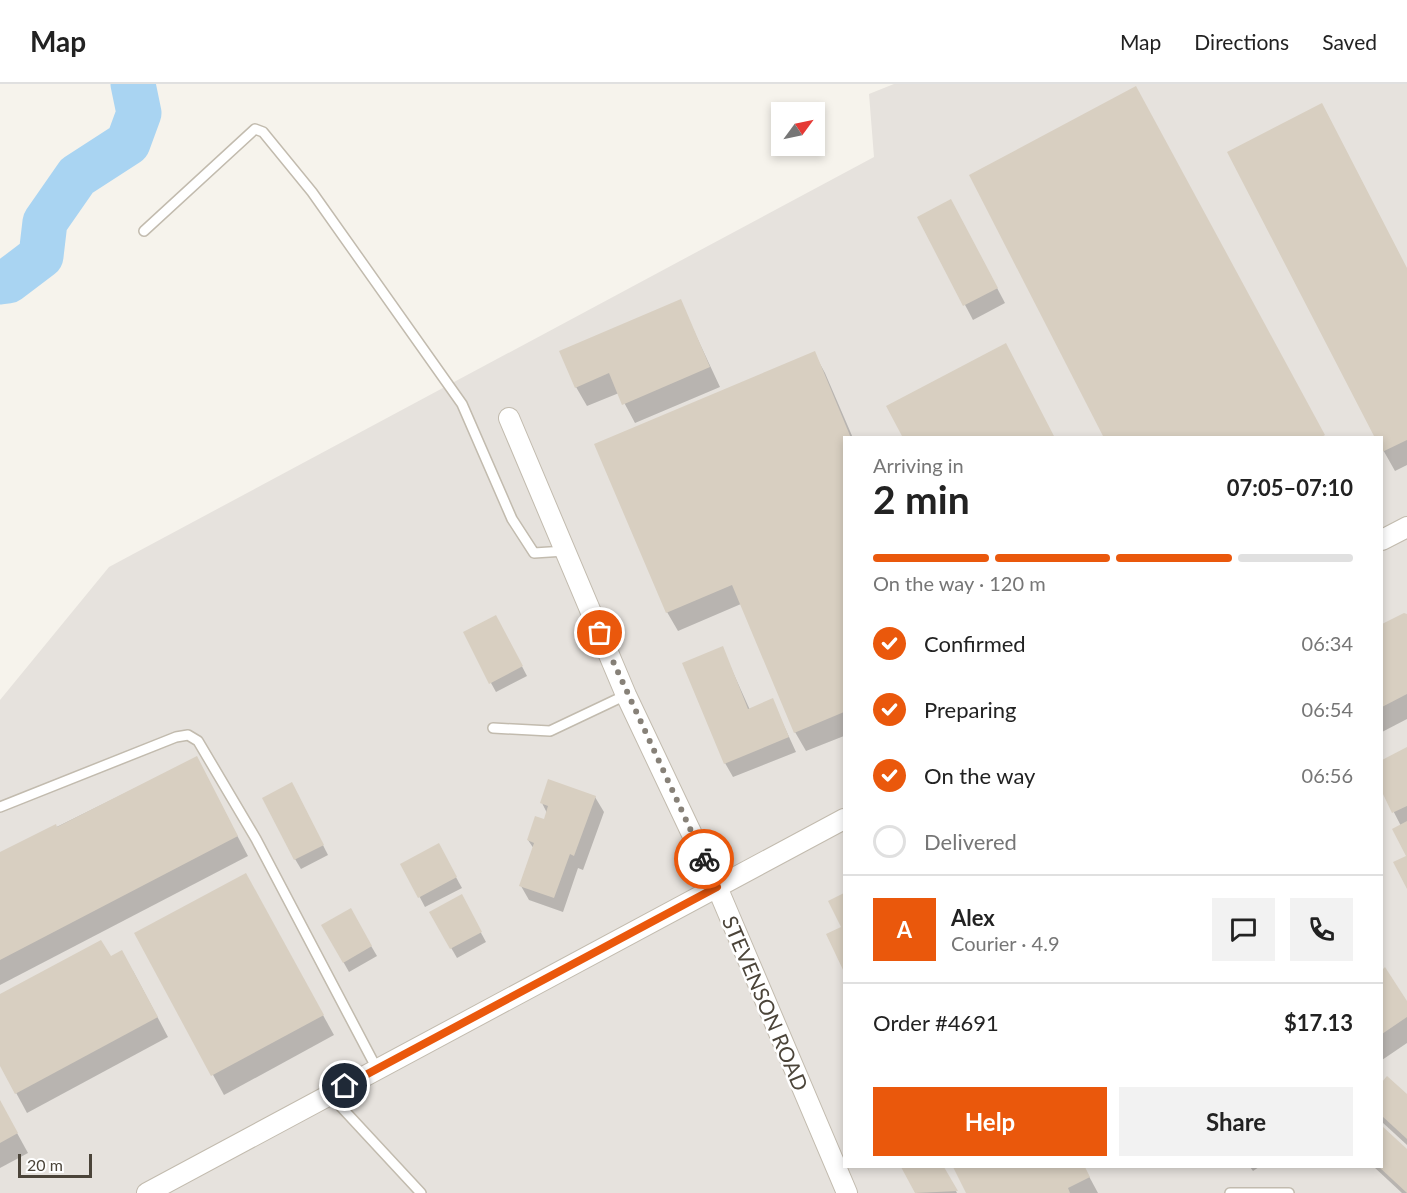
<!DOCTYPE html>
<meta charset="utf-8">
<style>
body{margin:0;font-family:Lato,sans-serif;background:#f2f2f2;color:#222;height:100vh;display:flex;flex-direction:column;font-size:22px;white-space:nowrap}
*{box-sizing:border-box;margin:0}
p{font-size:20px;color:#767676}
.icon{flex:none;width:33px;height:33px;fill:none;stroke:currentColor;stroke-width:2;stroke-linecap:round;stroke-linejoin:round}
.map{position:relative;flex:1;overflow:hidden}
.details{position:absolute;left:843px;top:352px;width:540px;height:732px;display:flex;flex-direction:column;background:#fff;border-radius:0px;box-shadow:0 3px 9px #0003}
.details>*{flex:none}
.needle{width:39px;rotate:57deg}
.fabs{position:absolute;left:771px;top:18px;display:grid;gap:12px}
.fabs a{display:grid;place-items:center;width:54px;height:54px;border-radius:0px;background:#fff;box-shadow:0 3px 9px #0003;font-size:30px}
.scale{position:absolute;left:18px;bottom:15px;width:74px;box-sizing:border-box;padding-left:6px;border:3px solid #4b4439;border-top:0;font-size:16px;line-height:21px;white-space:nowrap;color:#4b4439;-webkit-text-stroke:4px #fff;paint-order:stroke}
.pin{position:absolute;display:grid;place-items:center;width:51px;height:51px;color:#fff;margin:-26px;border:3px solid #fff;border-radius:50%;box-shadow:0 2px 6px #0007}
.courier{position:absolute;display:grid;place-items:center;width:60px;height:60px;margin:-30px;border:4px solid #ea580c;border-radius:50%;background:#fff;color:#222;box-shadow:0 2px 8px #0007}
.summary em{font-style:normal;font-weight:700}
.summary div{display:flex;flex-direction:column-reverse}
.summary{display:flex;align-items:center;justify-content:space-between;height:102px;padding:0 30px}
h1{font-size:39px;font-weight:700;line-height:45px}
.bar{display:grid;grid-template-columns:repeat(4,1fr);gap:9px 6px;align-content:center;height:72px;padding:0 30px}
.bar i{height:8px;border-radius:4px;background:#e0e0e0}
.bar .on{background:#ea580c}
.bar p{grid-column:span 4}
.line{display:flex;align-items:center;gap:15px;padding:0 30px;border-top:2px solid #e0e0e0}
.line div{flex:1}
.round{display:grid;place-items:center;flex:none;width:63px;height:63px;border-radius:0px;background:#f2f2f2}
ol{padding:0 30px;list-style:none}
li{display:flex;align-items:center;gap:18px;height:66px}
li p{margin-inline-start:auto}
li .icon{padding:6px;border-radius:50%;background:#ea580c;color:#fff;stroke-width:4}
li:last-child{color:#767676}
li i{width:33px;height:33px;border:3px solid #e0e0e0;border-radius:50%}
.action{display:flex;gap:12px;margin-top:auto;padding:12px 30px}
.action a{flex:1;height:69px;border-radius:0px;background:#ea580c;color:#fff;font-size:24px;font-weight:700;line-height:69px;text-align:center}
.action a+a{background:#f2f2f2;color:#222}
header{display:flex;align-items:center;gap:36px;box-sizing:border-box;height:84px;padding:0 30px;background:#fff;border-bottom:2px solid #e0e0e0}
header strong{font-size:28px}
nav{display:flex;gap:33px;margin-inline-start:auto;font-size:21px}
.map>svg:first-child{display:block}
</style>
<header>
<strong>Map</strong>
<nav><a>Map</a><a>Directions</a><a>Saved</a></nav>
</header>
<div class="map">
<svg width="1407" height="1109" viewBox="0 0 1407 1109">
<rect width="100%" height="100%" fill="#f6f3ec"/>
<path fill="#e6e2dd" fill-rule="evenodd" d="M894,0H1407V1109H0V616L109,483L874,73L869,10ZM844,354H1382V1083H844Z"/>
<g fill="#0003">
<path d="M959,132L1005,219L973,236L919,134Z"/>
<path d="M1407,185V381L1395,387L1382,364V354H1376Z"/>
<path d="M680,217L720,303L635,339L619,309L587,322L576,303Z"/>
<path d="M814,269L825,289L853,354H844V652L806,667L795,648L741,520L678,547L667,528Z"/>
<path d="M1404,530L1407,531V635L1382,648V541Z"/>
<path d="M501,542L527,592L496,608L491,599Z"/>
<path d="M722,564L750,626L772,616L796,668L733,693L725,679Z"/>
<path d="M1407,665V771L1401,742L1382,705V678Z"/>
<path d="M196,674L248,772L0,901V771Z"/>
<path d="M297,710L328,771L301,785L295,775Z"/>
<path d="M595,713L604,728L583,786L578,784L563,828L529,816L521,802L534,765L528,756L545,736L547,729L542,719Z"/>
<path d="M438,761L462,804L425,823L402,780Z"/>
<path d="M256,810L334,951L224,1011L136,850Z"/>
<path d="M844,811V884L828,851L843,843L830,818Z"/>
<path d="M461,812L486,858L457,874L431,829Z"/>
<path d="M350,826L377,872L349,888L323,842Z"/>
<path d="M110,874L133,887L168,953L27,1029L0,979V912Z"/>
<path d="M1384,886L1407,920V959L1382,976V887Z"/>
<path d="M1387,994L1407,1012V1061L1382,1038V1000Z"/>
<path d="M0,1018L28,1069L0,1084Z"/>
<path d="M1382,1044L1407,1067V1109H1402L1374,1083H1382Z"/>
<path d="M903,1083H943L957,1109H917Z"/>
<path d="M954,1083H1084L1098,1109H968Z"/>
<path d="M1250,1083H1259L1253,1087Z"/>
</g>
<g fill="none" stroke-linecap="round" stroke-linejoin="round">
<path stroke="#a9d4f2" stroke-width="45" d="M0,198L8,197L41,172L45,138L77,92L128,59L139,29L133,0"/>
</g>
<g fill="#d8cfc1">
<path d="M1136,2L1325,351L1320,354H1104L969,91Z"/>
<path d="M1322,19L1407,184V356L1382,368V354H1375L1227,68Z"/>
<path d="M951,115L998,204L963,222L917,133Z"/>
<path d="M681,215L710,283L622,321L609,289L575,304L559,267Z"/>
<path d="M1006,259L1055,354H903L886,322Z"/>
<path d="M815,267L851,354H844V628L794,649L732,501L666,529L594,360Z"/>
<path d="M1404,529L1407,530V610L1382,623V540Z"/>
<path d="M496,531L523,582L489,600L463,548Z"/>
<path d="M723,562L748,625L773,614L789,653L724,680L682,579Z"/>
<path d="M1407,663V722L1392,729L1382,708V676Z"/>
<path d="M197,672L238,752L0,876V768L56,740L57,743Z"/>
<path d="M548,695L596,712L574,772L570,770L554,814L519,802L534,759L527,756L535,732L544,735L548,722L540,719Z"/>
<path d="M292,698L324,761L294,776L262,714Z"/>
<path d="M1407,737V805L1393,778L1406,772L1392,745Z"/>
<path d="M439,759L457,793L418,814L400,780Z"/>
<path d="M246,789L324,931L211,992L134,849Z"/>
<path d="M844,809V888L826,850L841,843L828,817Z"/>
<path d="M462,810L482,848L450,865L429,828Z"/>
<path d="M351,824L372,862L343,879L321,841Z"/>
<path d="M101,856L111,872L122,866L158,933L15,1010L0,982V910Z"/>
<path d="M1385,883L1407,917V933L1382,950V886Z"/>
<path d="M1387,992L1407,1010V1055L1382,1032V998Z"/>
<path d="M0,1016L18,1049L0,1059Z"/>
<path d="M1382,1042L1407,1065V1109L1379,1083Z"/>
<path d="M901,1083H944L958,1107L915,1109Z"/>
<path d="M953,1083H1085L1090,1093L1068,1104L1070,1109H966Z"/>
</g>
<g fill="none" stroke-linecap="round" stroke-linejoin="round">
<g stroke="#c2bbae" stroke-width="12">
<g id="lane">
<path d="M144,147L255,45L263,48L312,108L462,320L512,435L534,469L565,467"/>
<path d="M493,644L550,647L626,611"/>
<path d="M0,723L176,653L188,651L198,657L256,755L377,985"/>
<path d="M330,1011L421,1109"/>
<path d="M1230,1109H1289"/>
</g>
</g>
<g stroke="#c2bbae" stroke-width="22">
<g id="street">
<path d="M509,334L626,611L717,803L847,1109"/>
<path d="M1382,456L1407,443"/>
<path d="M147,1109L844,735"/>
</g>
</g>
<use href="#lane" stroke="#fff" stroke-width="9"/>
<use href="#street" stroke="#fff" stroke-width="20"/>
</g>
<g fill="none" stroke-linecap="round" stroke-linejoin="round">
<path stroke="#878178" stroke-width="6" stroke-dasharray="0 10.8" d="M600,549L704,775"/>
<path stroke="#ea580c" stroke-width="8" d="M345,1002L717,803L704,775"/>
</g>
<g text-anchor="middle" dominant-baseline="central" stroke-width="5" stroke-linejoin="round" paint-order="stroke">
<g font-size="21" fill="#4b4439" stroke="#fff">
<text transform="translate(766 919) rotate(67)">STEVENSON ROAD</text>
</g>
</g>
</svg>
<div class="fabs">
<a><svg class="needle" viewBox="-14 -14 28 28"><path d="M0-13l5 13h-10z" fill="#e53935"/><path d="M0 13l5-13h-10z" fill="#767676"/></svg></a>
</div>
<div class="scale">20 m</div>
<div class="pin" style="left:600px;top:549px;background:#ea580c"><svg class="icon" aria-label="bag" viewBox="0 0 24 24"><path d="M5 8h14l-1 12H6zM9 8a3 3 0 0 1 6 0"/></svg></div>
<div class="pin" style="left:345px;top:1002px;background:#1f2937"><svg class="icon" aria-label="home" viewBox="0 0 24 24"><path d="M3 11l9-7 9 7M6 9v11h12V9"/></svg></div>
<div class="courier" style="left:704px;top:775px"><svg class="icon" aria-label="bike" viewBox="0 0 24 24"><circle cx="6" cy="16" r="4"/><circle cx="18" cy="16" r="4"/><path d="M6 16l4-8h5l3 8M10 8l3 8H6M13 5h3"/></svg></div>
<section class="details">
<div class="summary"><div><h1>2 min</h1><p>Arriving in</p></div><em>07:05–07:10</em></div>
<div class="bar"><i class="on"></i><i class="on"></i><i class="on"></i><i></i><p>On the way · 120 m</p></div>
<ol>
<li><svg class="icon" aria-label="check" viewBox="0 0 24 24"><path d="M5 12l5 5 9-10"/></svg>Confirmed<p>06:34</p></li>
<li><svg class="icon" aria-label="check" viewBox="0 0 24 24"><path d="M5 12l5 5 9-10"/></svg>Preparing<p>06:54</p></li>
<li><svg class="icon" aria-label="check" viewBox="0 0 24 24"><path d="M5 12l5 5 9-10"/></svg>On the way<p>06:56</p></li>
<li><i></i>Delivered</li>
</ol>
<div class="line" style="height:108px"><b class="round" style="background:#ea580c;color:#fff">A</b><div><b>Alex</b><p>Courier · 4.9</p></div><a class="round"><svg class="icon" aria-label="chat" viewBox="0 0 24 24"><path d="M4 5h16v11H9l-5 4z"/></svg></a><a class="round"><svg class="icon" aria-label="phone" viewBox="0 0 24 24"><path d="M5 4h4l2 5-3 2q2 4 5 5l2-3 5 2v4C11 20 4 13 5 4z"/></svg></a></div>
<div class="line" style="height:78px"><div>Order #4691</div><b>$17.13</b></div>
<div class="action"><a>Help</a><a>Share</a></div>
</section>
</div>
